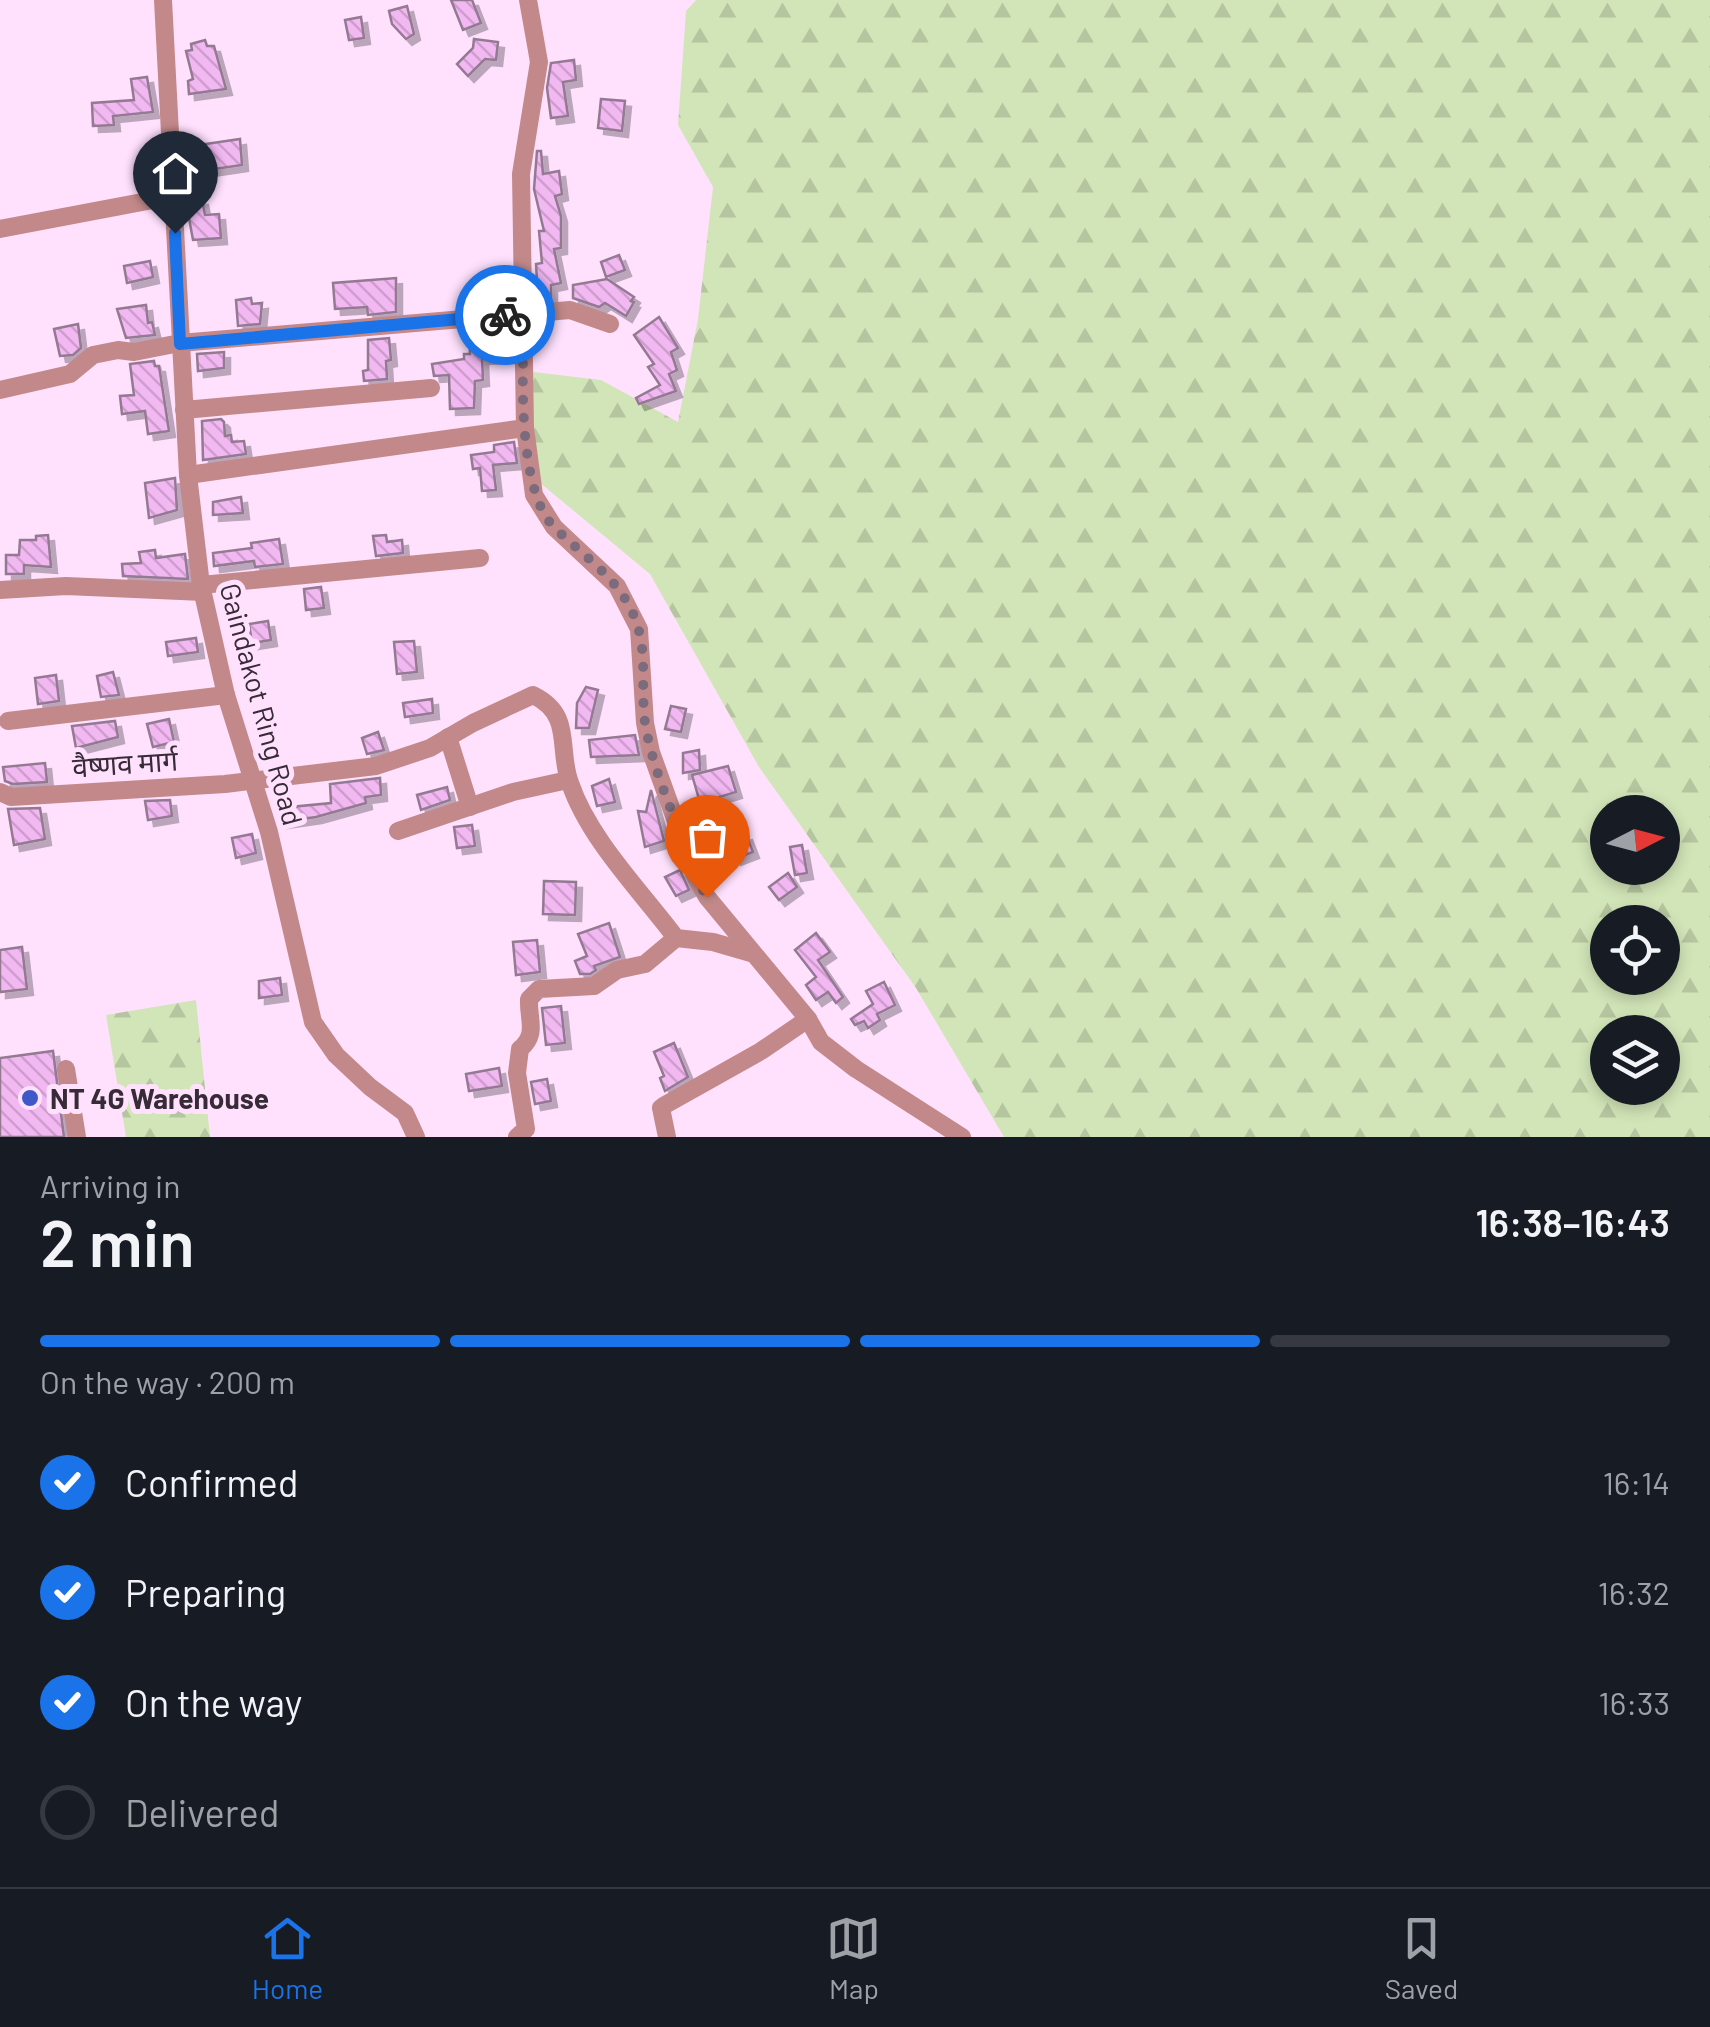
<!DOCTYPE html>
<meta charset="utf-8">
<style>
body{margin:0;font-family:Barlow,"Noto Sans Devanagari",sans-serif;background:#20242c;color:#f1f3f6;height:100vh;display:flex;flex-direction:column;font-size:38px;white-space:nowrap}
*{box-sizing:border-box;margin:0}
p{font-size:32px;color:#9ea1a6}
.icon{flex:none;width:55px;height:55px;fill:none;stroke:currentColor;stroke-width:2;stroke-linecap:round;stroke-linejoin:round}
.map{position:relative;height:1137px;overflow:hidden}
.drawer{display:flex;flex-direction:column;background:#171b24;flex:1}
.drawer>*{flex:none}
.needle{width:65px;rotate:84deg}
.buttons{position:absolute;left:1590px;top:795px;display:grid;gap:20px}
.buttons a{display:grid;place-items:center;width:90px;height:90px;border-radius:50%;background:#171b24;box-shadow:0 5px 15px #0003;font-size:50px}
.pin{position:absolute;display:grid;place-items:center;width:85px;height:85px;color:#fff;margin:-102px -42px;border-radius:50% 50% 50% 0;rotate:-45deg;box-shadow:0 0 10px #0007}
.pin .icon{rotate:45deg}
.courier{position:absolute;display:grid;place-items:center;width:100px;height:100px;margin:-50px;border:8px solid #1a73e8;border-radius:50%;background:#fff;color:#222;box-shadow:0 2px 12px #0007}
.overview em{font-style:normal;font-weight:600}
.overview div{display:flex;flex-direction:column-reverse}
.overview{display:flex;align-items:center;justify-content:space-between;height:170px;padding:0 40px}
h1{font-size:65px;font-weight:600;line-height:75px}
.bar{display:grid;grid-template-columns:repeat(4,1fr);gap:15px 10px;align-content:center;height:120px;padding:0 40px}
.bar i{height:12px;border-radius:8px;background:#363941}
.bar .on{background:#1a73e8}
.bar p{grid-column:span 4}
ol{padding:0 40px;list-style:none}
li{display:flex;align-items:center;gap:30px;height:110px}
li p{margin-inline-start:auto}
li .icon{padding:10px;border-radius:50%;background:#1a73e8;color:#fff;stroke-width:4}
li:last-child{color:#9ea1a6}
li i{width:55px;height:55px;border:5px solid #363941;border-radius:50%}
.menu{display:flex;justify-content:space-around;align-items:center;height:140px;border-top:2px solid #363941;background:#171b24;font-size:28px;color:#9ea1a6}
.menu a{display:grid;justify-items:center;gap:5px}
.menu .on{color:#1a73e8}
.map>svg:first-child{display:block}
</style>
<div class="map">
<svg width="1710" height="1137" viewBox="0 0 1710 1137">
<defs>
<pattern id="forest-firs" width="22" height="20" patternUnits="userSpaceOnUse" patternTransform="scale(2.5)"><rect width="22" height="20" fill="#d2e5b8"/><path d="M5 1l3.5 6h-7zM16 11l3.5 6h-7z" fill="#b5c59f"/></pattern>
<pattern id="building-back-hatch" width="6" height="6" patternUnits="userSpaceOnUse" patternTransform="scale(2.5)"><rect width="6" height="6" fill="#f1b8f1"/><path d="M-1 5l2 2M0 0l6 6M5-1l2 2" fill="none" stroke="#cf9ecf"/></pattern>
<filter id="shadow"><feDropShadow dx="6" dy="6" stdDeviation="0" flood-color="#0004"/></filter>
</defs>
<rect width="100%" height="100%" fill="#ffe1fe"/>
<g fill="url(#forest-firs)" fill-rule="evenodd">
<path d="M696,0H1710V1137H1004L916,988L759,767L650,574L539,482L525,371L601,380L678,422L698,319L713,187L678,125L686,11ZM1608,812H1662V868H1608ZM1608,922H1662V978H1608ZM1608,1032H1662V1088H1608Z"/>
<path d="M196,1000L210,1137H126L106,1015Z"/>
</g>
<g fill="url(#building-back-hatch)" stroke="#947993" stroke-width="2.5" filter="url(#shadow)">
<path d="M451,0H472L481,23L463,30Z"/>
<path d="M407,6L414,34L406,39L392,24L389,11Z"/>
<path d="M361,17L364,38L349,40L345,20Z"/>
<path d="M474,39L498,42L496,60L485,59L468,76L457,64L473,48Z"/>
<path d="M205,40L207,46H214L226,89L189,94L188,81L193,79L186,51L192,50L191,44Z"/>
<path d="M574,60L576,80L563,82L568,116L551,118L547,88L551,63Z"/>
<path d="M147,77L153,112L113,116L114,125L93,126L92,103L134,100L131,79Z"/>
<path d="M601,99L625,101L622,131L598,128Z"/>
<path d="M240,139L242,165L187,173L185,147Z"/>
<path d="M537,151H541L543,174L559,171L562,194L555,196L561,216V248L554,249L561,283L551,285V298L538,297L536,264L542,263L539,231H544L534,189Z"/>
<path d="M202,199L205,215L219,214L221,238L193,240L186,202Z"/>
<path d="M619,255L625,270L606,277L601,262Z"/>
<path d="M150,261L153,277L127,283L124,266Z"/>
<path d="M396,278V312L368,315L367,307L335,309L333,283Z"/>
<path d="M607,279L634,297L631,301L634,302L626,316L605,303L599,307L573,298V285Z"/>
<path d="M251,298L252,304L262,303L260,324L238,326L236,300Z"/>
<path d="M146,305L148,323L152,322L155,335L126,338L117,309Z"/>
<path d="M659,317L678,348L671,352L677,370L669,374L676,391L639,404L636,398L660,385L648,367L654,364L634,335Z"/>
<path d="M78,324L81,348L73,355L60,356L54,329Z"/>
<path d="M488,330L491,340L508,341L507,356L482,358L483,380L475,381L474,408L450,409L449,375L434,376L432,364L464,359V354H470L469,331Z"/>
<path d="M389,338L391,360L386,361L387,379L364,381L363,371L368,370V340Z"/>
<path d="M224,352V368L198,371L197,354Z"/>
<path d="M154,361L155,366H159L169,431L148,434L145,411L122,414L120,396L134,395L130,364Z"/>
<path d="M221,419L224,422L225,436L231,435L232,442L244,441L246,454L203,460L202,421Z"/>
<path d="M514,442L517,463L493,465L496,490L482,491L480,468L473,469L471,455L494,452V445Z"/>
<path d="M175,478L177,510L149,518L145,483Z"/>
<path d="M241,497L243,513L213,515V502Z"/>
<path d="M48,535L51,567L24,565V574H6V555H19L20,540H36V536Z"/>
<path d="M386,535L387,542L402,540L403,553L376,556L373,536Z"/>
<path d="M279,539L283,564L255,567L254,561L214,566L213,553L252,548L251,543Z"/>
<path d="M155,550L156,558L185,554L188,579L123,576L122,564L141,563L139,552Z"/>
<path d="M321,587L324,608L306,610L304,589Z"/>
<path d="M268,621L271,640L252,643L249,624Z"/>
<path d="M196,638L198,652L168,656L166,642Z"/>
<path d="M414,641L417,672L397,674L394,642Z"/>
<path d="M113,672L119,695L101,697L97,676Z"/>
<path d="M56,675L59,701L38,704L35,678Z"/>
<path d="M586,687L598,690L589,728H576L577,703Z"/>
<path d="M432,699L433,713L405,717L403,703Z"/>
<path d="M671,706L686,709L681,732L665,729Z"/>
<path d="M169,719L174,742L153,747L147,724Z"/>
<path d="M115,721L118,737L76,748L72,726Z"/>
<path d="M378,732L384,750L367,754L362,738Z"/>
<path d="M635,735L639,755L591,757L589,740Z"/>
<path d="M699,750L700,770L683,773V753Z"/>
<path d="M45,763L47,782L13,784L5,781L3,767Z"/>
<path d="M728,766L736,792L716,798L728,833L696,841L689,817L703,813L692,775Z"/>
<path d="M380,778L381,795L365,797L366,803L316,817L281,822L280,808L331,803L330,784Z"/>
<path d="M609,779L615,802L597,806L592,786Z"/>
<path d="M447,787L450,800L421,810L417,795Z"/>
<path d="M651,790L664,841L645,847L638,811L646,812Z"/>
<path d="M170,800L172,816L148,820L145,801Z"/>
<path d="M40,808L45,839L14,845L8,809Z"/>
<path d="M472,825L475,846L457,848L454,827Z"/>
<path d="M252,834L256,853L236,858L232,838Z"/>
<path d="M746,834L753,852L735,859L728,841Z"/>
<path d="M802,845L807,873L795,875L790,847Z"/>
<path d="M680,870L689,890L676,896L665,877Z"/>
<path d="M788,873L797,887L779,900L769,887Z"/>
<path d="M544,881L576,882L575,915L543,914Z"/>
<path d="M609,923L620,957L594,966L596,970L590,974H580L575,961L587,956L578,934Z"/>
<path d="M816,933L830,952L818,960L843,997L836,1003L828,992L816,1000L806,985L816,977L795,950Z"/>
<path d="M537,940L540,972L516,975L513,942Z"/>
<path d="M22,947L27,989L0,992V950Z"/>
<path d="M280,978L282,995L259,998V981Z"/>
<path d="M884,982L895,1005L877,1014L880,1020L868,1028L864,1021L855,1025L851,1019L873,1004L866,991Z"/>
<path d="M561,1006L565,1043L546,1045L542,1008Z"/>
<path d="M674,1043L688,1077L665,1091L660,1078L664,1076L654,1052Z"/>
<path d="M53,1051L64,1137H0V1058Z"/>
<path d="M499,1068L502,1086L469,1091L466,1074Z"/>
<path d="M547,1079L551,1101L535,1104L531,1082Z"/>
</g>
<g fill="none" stroke-linecap="round" stroke-linejoin="round">
<g stroke="#c3898a" stroke-width="18">
<path d="M163,0L188,475L201,585L226,695L269,832L313,1022L336,1055L370,1087L405,1113L416,1137"/>
<path d="M528,0L539,62L521,174L525,428L534,495L554,527L617,586L639,629L645,723L651,752L697,880L707,897L808,1019L821,1042L856,1069L962,1137"/>
<path d="M0,229L174,196"/>
<path d="M0,390L70,374L93,355L118,350L134,352L180,343L570,310L610,324"/>
<path d="M184,410L431,388"/>
<path d="M188,475L525,428"/>
<path d="M201,585L480,558"/>
<path d="M0,590L66,586L203,592"/>
<path d="M8,721L226,695"/>
<path d="M448,737L470,807"/>
<path d="M0,792L11,797L225,784L376,766L430,748L473,723L533,695C574,715 557,748 570,783C589,839 640,890 676,938L713,942L751,953"/>
<path d="M398,831L513,792L568,780"/>
<path d="M66,1069L77,1137"/>
<path d="M517,1137L526,1129L517,1073L520,1049C538,1034 528,1020 529,999L539,989L594,986L617,970L645,964L676,938"/>
<path d="M667,1137L661,1108L665,1105L761,1051L808,1019"/>
</g>
</g>
<g fill="none" stroke-linecap="round" stroke-linejoin="round">
<path stroke="#7c6b7c" stroke-width="10" stroke-dasharray="0 18" d="M505,315L526,313C521,363 517,491 554,527C586,559 627,583 639,631C647,663 640,697 646,729C656,781 681,830 697,880L707,897"/>
<path stroke="#1a73e8" stroke-width="12" d="M175,233L180,344L505,315"/>
</g>
<circle fill="#4057ca" stroke="#ffe1fe" stroke-width="4" cx="30" cy="1098" r="10"/>
<g text-anchor="middle" dominant-baseline="central" stroke-width="10" stroke-linejoin="round" paint-order="stroke">
<g font-size="28" fill="#362b36" stroke="#ffe1fe">
<text transform="translate(262 704) rotate(75)">Gaindakot Ring Road</text>
<text transform="translate(125 763) rotate(-4)">वैष्णव मार्ग</text>
</g>
<g font-size="28" font-weight="bold" fill="#362b36" stroke="#ffe1fe" text-anchor="start">
<text x="50" y="1098">NT 4G Warehouse</text>
</g>
</g>
</svg>
<div class="buttons">
<a><svg class="needle" viewBox="-14 -14 28 28"><path d="M0-13l5 13h-10z" fill="#e53935"/><path d="M0 13l5-13h-10z" fill="#9ea1a6"/></svg></a>
<a><svg class="icon" aria-label="locate" viewBox="0 0 24 24"><circle cx="12" cy="12" r="6"/><path d="M12 2v4M12 18v4M2 12h4M18 12h4"/></svg></a>
<a><svg class="icon" aria-label="layers" viewBox="0 0 24 24"><path d="M12 4l9 5-9 5-9-5zM3 14l9 5 9-5"/></svg></a>
</div>
<div class="pin" style="left:707px;top:897px;background:#ea580c"><svg class="icon" aria-label="bag" viewBox="0 0 24 24"><path d="M5 8h14l-1 12H6zM9 8a3 3 0 0 1 6 0"/></svg></div>
<div class="pin" style="left:175px;top:233px;background:#1f2937"><svg class="icon" aria-label="home" viewBox="0 0 24 24"><path d="M3 11l9-7 9 7M6 9v11h12V9"/></svg></div>
<div class="courier" style="left:505px;top:315px"><svg class="icon" aria-label="bike" viewBox="0 0 24 24"><circle cx="6" cy="16" r="4"/><circle cx="18" cy="16" r="4"/><path d="M6 16l4-8h5l3 8M10 8l3 8H6M13 5h3"/></svg></div>
</div>
<section class="drawer">
<div class="overview"><div><h1>2 min</h1><p>Arriving in</p></div><em>16:38–16:43</em></div>
<div class="bar"><i class="on"></i><i class="on"></i><i class="on"></i><i></i><p>On the way · 200 m</p></div>
<ol>
<li><svg class="icon" aria-label="check" viewBox="0 0 24 24"><path d="M5 12l5 5 9-10"/></svg>Confirmed<p>16:14</p></li>
<li><svg class="icon" aria-label="check" viewBox="0 0 24 24"><path d="M5 12l5 5 9-10"/></svg>Preparing<p>16:32</p></li>
<li><svg class="icon" aria-label="check" viewBox="0 0 24 24"><path d="M5 12l5 5 9-10"/></svg>On the way<p>16:33</p></li>
<li><i></i>Delivered</li>
</ol>
</section>
<nav class="menu">
<a class="on"><svg class="icon" aria-label="home" viewBox="0 0 24 24"><path d="M3 11l9-7 9 7M6 9v11h12V9"/></svg>Home</a>
<a><svg class="icon" aria-label="map" viewBox="0 0 24 24"><path d="M3 6l6-2 6 2 6-2v14l-6 2-6-2-6 2zM9 4v14M15 6v14"/></svg>Map</a>
<a><svg class="icon" aria-label="saved" viewBox="0 0 24 24"><path d="M7 4h10v16l-5-4-5 4z"/></svg>Saved</a>
</nav>
